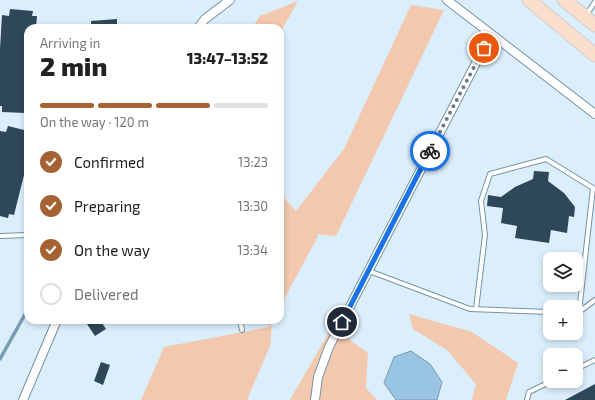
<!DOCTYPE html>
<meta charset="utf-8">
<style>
body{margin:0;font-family:"Exo 2",sans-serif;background:#f2f2f2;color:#222;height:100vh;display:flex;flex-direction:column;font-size:15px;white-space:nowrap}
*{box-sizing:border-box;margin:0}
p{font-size:13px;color:#767676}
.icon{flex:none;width:22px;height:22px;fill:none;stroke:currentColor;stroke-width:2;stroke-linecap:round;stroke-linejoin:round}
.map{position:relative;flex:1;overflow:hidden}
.sheet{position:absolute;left:24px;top:24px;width:260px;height:300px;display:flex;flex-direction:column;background:#fff;border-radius:12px;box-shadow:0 2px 6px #0003}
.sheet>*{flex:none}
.fabs{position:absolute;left:543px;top:252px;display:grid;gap:8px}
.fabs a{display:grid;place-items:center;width:40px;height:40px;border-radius:8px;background:#fff;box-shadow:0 2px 6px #0003;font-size:20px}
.pin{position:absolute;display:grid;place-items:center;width:34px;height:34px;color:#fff;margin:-17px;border:2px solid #fff;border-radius:50%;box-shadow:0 1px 4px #0007}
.courier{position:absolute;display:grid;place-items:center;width:40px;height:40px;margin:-20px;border:3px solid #1a73e8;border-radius:50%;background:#fff;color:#222;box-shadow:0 1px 5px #0007}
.headline em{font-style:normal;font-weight:800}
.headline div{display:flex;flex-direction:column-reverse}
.headline{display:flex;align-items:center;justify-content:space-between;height:68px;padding:0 16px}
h1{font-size:26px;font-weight:800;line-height:30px}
.bar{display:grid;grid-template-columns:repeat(4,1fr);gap:6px 4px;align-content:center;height:48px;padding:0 16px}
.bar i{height:5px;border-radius:3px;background:#e0e0e0}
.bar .on{background:#a66233}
.bar p{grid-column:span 4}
ol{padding:0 16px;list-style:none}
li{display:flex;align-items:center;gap:12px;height:44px}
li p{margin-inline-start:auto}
li .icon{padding:4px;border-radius:50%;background:#a66233;color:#fff;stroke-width:4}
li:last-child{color:#767676}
li i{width:22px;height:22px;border:2px solid #e0e0e0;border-radius:50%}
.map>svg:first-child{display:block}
</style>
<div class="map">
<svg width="595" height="400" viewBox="0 0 595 400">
<rect width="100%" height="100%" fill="#dbeefb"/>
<g fill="#f2c8ae">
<path d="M298,1L280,33V28H252L260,16Z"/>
<path d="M411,5L444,10L336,236L316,234L318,236L280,307V193L296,211L344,149Z"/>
<path d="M409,314L472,332L518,363L506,400H472L476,384L447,350L413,329Z"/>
<path d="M267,320H273L270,327L272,326L270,346L247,400H141L164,347L269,327Z"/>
<path d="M332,327L368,353L366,388L377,400H290Z"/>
</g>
<path fill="#99c4e2" stroke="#799bb2" d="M411,351L430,364L442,382L437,400H396L384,383L394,357Z"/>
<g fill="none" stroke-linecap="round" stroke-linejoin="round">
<path stroke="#799bb2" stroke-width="3.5" d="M0,359L28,309"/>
</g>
<g fill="#2e4859">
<path d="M10,9L33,11L32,16H37L36,28H28V109L25,108V113L2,112V106H0V49L2,15L9,16Z"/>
<path d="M117,19V28H91V21Z"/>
<path d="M8,126L28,131V159L14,215L9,214L8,218L0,216V131L6,132Z"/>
<path d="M534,171L549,172L548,181L564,193L575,207L574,217L569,216L567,233L551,230L549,243L515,238L517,226L501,223L503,208L487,206L488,195L501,197L515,187L533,179Z"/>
<path d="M94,320H100L106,329L95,336L87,324Z"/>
<path d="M101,362L110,365L103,385L94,381Z"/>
<path d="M595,384V400H565Z"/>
</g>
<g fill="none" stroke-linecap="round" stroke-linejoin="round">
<g stroke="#7693a6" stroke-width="6">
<g id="lane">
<path d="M586,15L595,2"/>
<path d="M0,236L28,235"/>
<path d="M369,271L470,309L550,312"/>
<path d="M476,309L485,235L481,201L490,174L546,159L593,188L579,312H576"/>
<path d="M579,312L595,300"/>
<path d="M240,320L242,330"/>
<path d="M576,369L595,360"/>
<path d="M527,400L529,392L552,381"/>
</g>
</g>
<g stroke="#7693a6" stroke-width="10">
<g id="street">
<path d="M447,0L595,114"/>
<path d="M198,28L205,19L230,0"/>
<path d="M23,400L57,320"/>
<path d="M315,400L318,377L329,347L491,34"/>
</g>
</g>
<g stroke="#cdd0d2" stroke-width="15">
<g id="primary">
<path d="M529,0L595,55"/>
<path d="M564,0L595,25"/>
</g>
</g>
<use href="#lane" stroke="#fff" stroke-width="4"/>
<use href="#street" stroke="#fff" stroke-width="8"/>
<use href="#primary" stroke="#faddcb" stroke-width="13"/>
</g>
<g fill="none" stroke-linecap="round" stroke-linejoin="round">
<path stroke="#6b7a83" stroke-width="4" stroke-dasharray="0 7.2" d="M430,151L484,48"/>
<path stroke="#1a73e8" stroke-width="5" d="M342,322L430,151"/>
</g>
</svg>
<div class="fabs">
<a><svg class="icon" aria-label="layers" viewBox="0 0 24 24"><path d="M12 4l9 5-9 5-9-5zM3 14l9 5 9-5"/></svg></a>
<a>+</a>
<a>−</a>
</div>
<div class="pin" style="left:484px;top:48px;background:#ea580c"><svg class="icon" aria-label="bag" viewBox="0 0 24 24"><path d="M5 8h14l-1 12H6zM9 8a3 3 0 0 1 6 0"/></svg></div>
<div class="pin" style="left:342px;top:322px;background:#1f2937"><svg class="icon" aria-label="home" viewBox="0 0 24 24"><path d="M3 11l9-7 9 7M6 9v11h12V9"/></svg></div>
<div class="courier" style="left:430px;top:151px"><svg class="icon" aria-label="bike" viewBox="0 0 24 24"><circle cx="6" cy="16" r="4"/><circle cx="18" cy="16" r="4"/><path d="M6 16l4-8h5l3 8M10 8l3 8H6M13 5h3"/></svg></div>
<section class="sheet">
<div class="headline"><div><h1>2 min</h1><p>Arriving in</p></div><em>13:47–13:52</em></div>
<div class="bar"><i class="on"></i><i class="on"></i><i class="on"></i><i></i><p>On the way · 120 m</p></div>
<ol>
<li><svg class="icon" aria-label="check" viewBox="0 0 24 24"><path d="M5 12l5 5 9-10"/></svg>Confirmed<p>13:23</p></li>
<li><svg class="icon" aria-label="check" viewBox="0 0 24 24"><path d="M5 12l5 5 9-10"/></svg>Preparing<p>13:30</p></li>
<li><svg class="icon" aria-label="check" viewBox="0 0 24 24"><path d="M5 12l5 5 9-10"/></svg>On the way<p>13:34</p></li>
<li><i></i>Delivered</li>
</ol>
</section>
</div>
